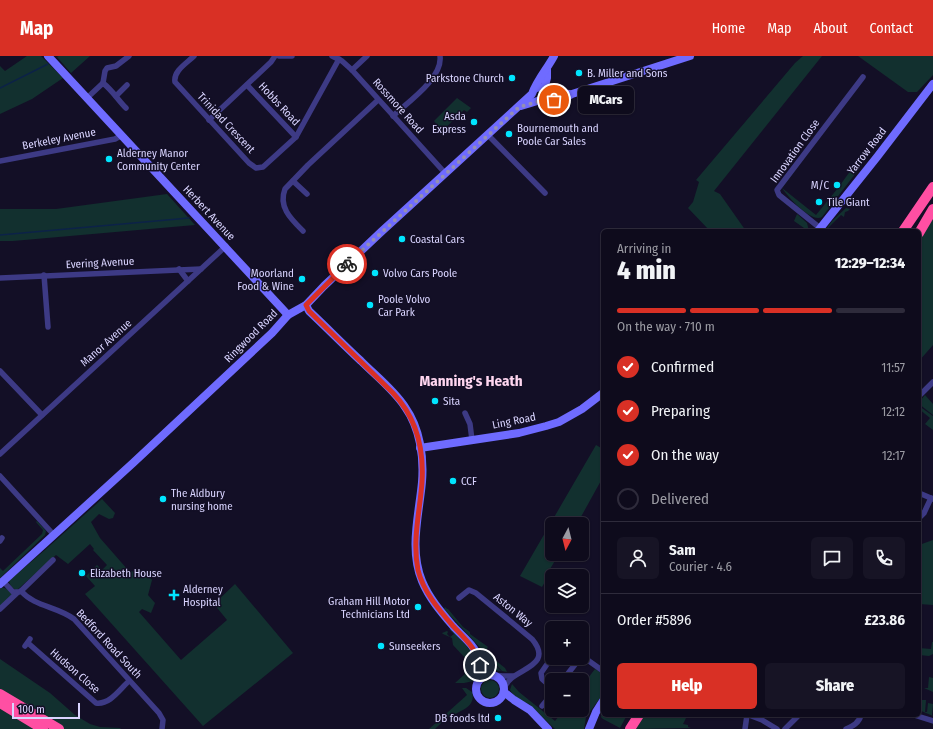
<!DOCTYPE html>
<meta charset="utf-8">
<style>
body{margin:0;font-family:"Fira Sans Condensed",sans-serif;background:#171425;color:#f1f3f6;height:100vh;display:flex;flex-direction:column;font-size:15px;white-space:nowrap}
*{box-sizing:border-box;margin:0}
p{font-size:13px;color:#9b9ba3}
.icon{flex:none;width:22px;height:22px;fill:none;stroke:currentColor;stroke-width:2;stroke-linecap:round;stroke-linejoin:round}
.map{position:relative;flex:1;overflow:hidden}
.details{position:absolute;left:601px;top:173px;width:320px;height:488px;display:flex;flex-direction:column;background:#0e0b1c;border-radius:6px;box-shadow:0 1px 3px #0004,0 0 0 1px #2e2b3b}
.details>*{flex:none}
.needle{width:26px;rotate:187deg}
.tools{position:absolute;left:545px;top:461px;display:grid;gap:8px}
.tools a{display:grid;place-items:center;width:44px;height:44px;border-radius:6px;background:#0e0b1c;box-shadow:0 1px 3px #0004,0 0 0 1px #2e2b3b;font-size:20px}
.scale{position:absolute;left:12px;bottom:10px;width:68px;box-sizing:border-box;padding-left:4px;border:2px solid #d9d4ff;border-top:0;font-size:11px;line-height:14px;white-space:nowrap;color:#d9d4ff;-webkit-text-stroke:3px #130f26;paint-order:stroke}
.pin{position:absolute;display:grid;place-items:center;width:34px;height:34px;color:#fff;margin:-17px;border:2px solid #fff;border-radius:50%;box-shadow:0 1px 4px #0007}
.courier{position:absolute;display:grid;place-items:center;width:40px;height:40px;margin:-20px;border:3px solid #d93025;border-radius:50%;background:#fff;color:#222;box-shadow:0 1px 5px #0007}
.bubble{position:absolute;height:28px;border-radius:6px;background:#0e0b1c;box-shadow:0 1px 3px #0004,0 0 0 1px #2e2b3b;font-size:13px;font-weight:800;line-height:28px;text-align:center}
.head em{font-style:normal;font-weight:800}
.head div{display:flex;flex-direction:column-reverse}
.head{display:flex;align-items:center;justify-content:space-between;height:68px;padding:0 16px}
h1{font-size:26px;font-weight:800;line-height:30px}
.bar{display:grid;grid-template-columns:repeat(4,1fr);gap:6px 4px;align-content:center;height:48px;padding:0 16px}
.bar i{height:5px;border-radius:3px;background:#2e2b3b}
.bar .selected{background:#d93025}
.bar p{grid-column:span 4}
.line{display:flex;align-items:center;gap:10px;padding:0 16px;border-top:1px solid #2e2b3b}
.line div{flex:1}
.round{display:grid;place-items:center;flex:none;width:42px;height:42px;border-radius:6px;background:#171425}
ol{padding:0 16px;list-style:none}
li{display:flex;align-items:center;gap:12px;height:44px}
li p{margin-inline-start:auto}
li .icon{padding:4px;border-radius:50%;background:#d93025;color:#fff;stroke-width:4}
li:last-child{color:#9b9ba3}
li i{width:22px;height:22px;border:2px solid #2e2b3b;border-radius:50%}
.cta{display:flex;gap:8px;margin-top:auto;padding:8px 16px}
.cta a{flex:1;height:46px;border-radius:6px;background:#d93025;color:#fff;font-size:16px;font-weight:800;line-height:46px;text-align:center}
.cta a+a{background:#171425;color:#f1f3f6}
header{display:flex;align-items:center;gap:24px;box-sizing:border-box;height:56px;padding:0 20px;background:#d93025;color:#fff}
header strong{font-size:19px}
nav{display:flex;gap:22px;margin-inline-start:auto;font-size:14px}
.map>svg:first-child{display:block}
</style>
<header>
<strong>Map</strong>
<nav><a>Home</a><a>Map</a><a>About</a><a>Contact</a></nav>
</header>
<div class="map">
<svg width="933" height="673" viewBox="0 0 933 673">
<rect width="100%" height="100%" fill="#130f26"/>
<g fill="#12302f">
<path d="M27,0H41L63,22L32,43L0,58V10L5,15Z"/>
<path d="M59,0H90L71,17L57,1Z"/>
<path d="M803,0H822L714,135L720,138L746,175H710L688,152L693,146L699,126L696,124L795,7Z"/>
<path d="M858,0H933V19L917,36H908Z"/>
<path d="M457,42L471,52L467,56L464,54L442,75L434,65Z"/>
<path d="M859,103L863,106L861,108L862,109L822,161C811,167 788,141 782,132L783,129L800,108L782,132L816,159L838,132Z"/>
<path d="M167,138L195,169L13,185H0V153H56Z"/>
<path d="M846,152L850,153L848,155L845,156L844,161L841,159L825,175L832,165Z"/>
<path d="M797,158L807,167L809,175H803L804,172L794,165Z"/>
<path d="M933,162V289L919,305V186Z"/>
<path d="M925,339L933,348V359L919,348V346Z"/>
<path d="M919,350L933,360V374L925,368L930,362L919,353Z"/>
<path d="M596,389L603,393V421L577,468H552V498H559L547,518V522L542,531L520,520Z"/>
<path d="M102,443L115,457L113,462L109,463L99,458L91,466L100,482L128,514L134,516L145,514L152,524L148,539L155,547L151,557L142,553L139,556L181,604L227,564L214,548L235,528L293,597L203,670L85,538L95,530L86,520L97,509L102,514L107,509L93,494L94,493L90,488L68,508L56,499L17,534C13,533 10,530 9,525L11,523L45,494Z"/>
<path d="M37,465L46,475L45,479L0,522V512L3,515L42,478L43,474L36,466Z"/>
<path d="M933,484V549L919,548V489Z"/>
<path d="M0,532C6,531 8,534 12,538V540L0,551Z"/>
<path d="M445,551L447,553H448L463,571L470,576V578L488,591L485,596L505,612L507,616L502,615L444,553Z"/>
<path d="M451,573L473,597L474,600L470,604L466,603L453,589L452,582L443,578L442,577L447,575L448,576L447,578L450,581L454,578L450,574H448Z"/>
<path d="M932,586H933V598L929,600L919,599V592L931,593Z"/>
<path d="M480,594L501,615C483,614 486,607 480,594Z"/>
<path d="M475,602C477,609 477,617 474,625L464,627H455L465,618L464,616L467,612H469L474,607L472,603Z"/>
<path d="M0,603L50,637L75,659L90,668L100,671L120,672L121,673H62L0,637Z"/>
<path d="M595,613L603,618V638L586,661L584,673H555L529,648L517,643L510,634L512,628L519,636L555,665L564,654H582V630Z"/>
<path d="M929,621L933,622V636L924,632H928Z"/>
<circle cx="490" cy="633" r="9"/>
<path d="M462,632H466L472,636C477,652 457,656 447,662C443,665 439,669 435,673H429L467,639Z"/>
<path d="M921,644H926L925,656H927L928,647L933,648L932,659L933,660L919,654Z"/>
<path d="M0,652L36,673H0Z"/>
<path d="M603,653V659H627L620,672L603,663L601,661Z"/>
<path d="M643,659H678L686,662L683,668L688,669V671L691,672L635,673Z"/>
</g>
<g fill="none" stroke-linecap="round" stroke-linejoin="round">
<g stroke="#0c2248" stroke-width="1.5">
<path d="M0,32L48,8"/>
<path d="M0,179L189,162"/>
</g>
<g stroke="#3d3a85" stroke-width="5.5">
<path d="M194,0C187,7 173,15 175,26L249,107L256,112L263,111L296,81L339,3"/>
<path d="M279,0H292"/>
<path d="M332,0L342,5L352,14L445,117"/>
<path d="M352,14L367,0"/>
<path d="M103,27L105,15L107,12L116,10L129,0"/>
<path d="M247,29L296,81"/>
<path d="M116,40L127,29"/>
<path d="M87,42L103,27C113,35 118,44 126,52"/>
<path d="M393,60C408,46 443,22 440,0"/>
<path d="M209,64L271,6L275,0"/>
<path d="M488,79L545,137"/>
<path d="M0,105L115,83L122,79"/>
<path d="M293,125L307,138"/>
<path d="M820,172L779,139L777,134L863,21"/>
<path d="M303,175C291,163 278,151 285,133L308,109L378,44"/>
<path d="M179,213L188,225"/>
<path d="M44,219L48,271"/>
<path d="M0,222L201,213"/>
<path d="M0,315L42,359"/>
<path d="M919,340L933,326"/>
<path d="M465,357L470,368L472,384"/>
<path d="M0,398L226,190"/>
<path d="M0,420L53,478"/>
<path d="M919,437L933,443"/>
<path d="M919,462L924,457L931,442"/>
<path d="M0,485L2,482"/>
<path d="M3,525L13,536H19"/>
<path d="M21,535C35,551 56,550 74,563L159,657L163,664L162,673"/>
<path d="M21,535L53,504"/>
<path d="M459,542L469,534L476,537L532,583C556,612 511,612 505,631"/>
<path d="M0,553L17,537"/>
<path d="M28,587L96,647C110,649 120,633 129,625"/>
<path d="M25,590L30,583"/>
<path d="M582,600L603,615"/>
<path d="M552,601L541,617L542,623L552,632"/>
<path d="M494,619L502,620H513"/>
<path d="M563,624L580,602"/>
<path d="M542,650L552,638"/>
<path d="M749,659L762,664L777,673"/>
<path d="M914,659L933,665"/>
<path d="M745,673L747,659"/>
<path d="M785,673L799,659"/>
<path d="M846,673C853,670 859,667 861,659"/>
</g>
<g stroke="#6f6bff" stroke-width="8">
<path d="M48,0L288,259"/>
<path d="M544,33L547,22V13"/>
<path d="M546,35L569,38"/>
<path d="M543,44L563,43L572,38L690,0"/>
<path d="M521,50L544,43L546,37L544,33L540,31L536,32"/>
<path d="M818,175L877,101L933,28"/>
<path d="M306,249L309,255C327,272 344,289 361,305C376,320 394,334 405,351C420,372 424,401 422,426C419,459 409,493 422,525C429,542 441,556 453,570C462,580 475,589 479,603C481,610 480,616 479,624"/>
<path d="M420,392L519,377L546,370L559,366L582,353L603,337"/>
<path d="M0,528L133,407L272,277L288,259L306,249L324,230L381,176L532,38C537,24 547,13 554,0"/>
<circle cx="490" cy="633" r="14"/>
<path d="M504,636L514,644L530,654L548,673"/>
<path d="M589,673L596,656L603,645"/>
</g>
<g stroke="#ff4fa3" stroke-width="10">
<path d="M903,175L933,131"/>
<path d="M919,177L933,153"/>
<path d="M0,638L59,673"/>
<path d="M0,647L43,673"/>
<path d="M630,673L639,659"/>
</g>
</g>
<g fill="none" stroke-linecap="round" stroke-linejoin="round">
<path stroke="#948fb3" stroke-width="4" stroke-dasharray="0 7.2" d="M347,208L519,51L543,44H554"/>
<path stroke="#d93025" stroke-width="5" d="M347,208L306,249L309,255L393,337C416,361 424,393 422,426C420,455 412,484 418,514C423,535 439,554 453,570C465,583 476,592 480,609"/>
</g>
<g fill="#00e5ff" stroke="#130f26" stroke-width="1.5">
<circle cx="579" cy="17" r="4"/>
<circle cx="512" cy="22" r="4"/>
<circle cx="474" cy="66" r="4"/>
<circle cx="509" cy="78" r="4"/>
<circle cx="109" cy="103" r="4"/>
<circle cx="837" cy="129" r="4"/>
<circle cx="819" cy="146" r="4"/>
<circle cx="402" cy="183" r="4"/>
<circle cx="375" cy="217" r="4"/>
<circle cx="302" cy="223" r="4"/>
<circle cx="370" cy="249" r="4"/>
<circle cx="435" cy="345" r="4"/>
<circle cx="453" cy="425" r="4"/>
<circle cx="163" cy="443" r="4"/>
<circle cx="82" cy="517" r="4"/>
<path d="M172 533h4v4h4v4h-4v4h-4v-4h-4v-4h4z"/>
<circle cx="418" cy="551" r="4"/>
<circle cx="381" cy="590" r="4"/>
<circle cx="498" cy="662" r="4"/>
</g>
<g text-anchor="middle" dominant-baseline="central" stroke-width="3" stroke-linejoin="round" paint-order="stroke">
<g font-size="11" fill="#d9d4ff" stroke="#130f26" text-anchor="start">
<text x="587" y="17">B. Miller and Sons</text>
<text x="504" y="22" text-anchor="end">Parkstone Church</text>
<text x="466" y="60" text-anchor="end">Asda<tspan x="466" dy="13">Express</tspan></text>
<text x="517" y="72">Bournemouth and<tspan x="517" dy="13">Poole Car Sales</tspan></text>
<text x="117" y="97">Alderney Manor<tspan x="117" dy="13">Community Center</tspan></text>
<text x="829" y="129" text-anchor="end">M/C</text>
<text x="827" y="146">Tile Giant</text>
<text x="410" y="183">Coastal Cars</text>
<text x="294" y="217" text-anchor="end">Moorland<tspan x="294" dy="13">Food &amp; Wine</tspan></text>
<text x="383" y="217">Volvo Cars Poole</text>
<text x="378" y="243">Poole Volvo<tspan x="378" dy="13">Car Park</tspan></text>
<text x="443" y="345">Sita</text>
<text x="461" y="425">CCF</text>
<text x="171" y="437">The Aldbury<tspan x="171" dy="13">nursing home</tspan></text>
<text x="90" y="517">Elizabeth House</text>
<text x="183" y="533">Alderney<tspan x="183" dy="13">Hospital</tspan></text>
<text x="410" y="545" text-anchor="end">Graham Hill Motor<tspan x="410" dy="13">Technicians Ltd</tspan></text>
<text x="389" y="590">Sunseekers</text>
<text x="490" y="662" text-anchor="end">DB foods ltd</text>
</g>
<g font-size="11" fill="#d9d4ff" stroke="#130f26">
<text transform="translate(279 48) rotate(47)">Hobbs Road</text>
<text transform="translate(398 50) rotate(48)">Rossmore Road</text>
<text transform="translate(226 67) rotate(47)">Trinidad Crescent</text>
<text transform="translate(59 83) rotate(-11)">Berkeley Avenue</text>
<text transform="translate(795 95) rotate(-54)">Innovation Close</text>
<text transform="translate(867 95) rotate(-52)">Yarrow Road</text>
<text transform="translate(209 157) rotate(47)">Herbert Avenue</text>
<text transform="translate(100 207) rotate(-3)">Evering Avenue</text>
<text transform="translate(251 280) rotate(-45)">Ringwood Road</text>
<text transform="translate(106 287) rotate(-42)">Manor Avenue</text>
<text transform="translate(514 365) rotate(-11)">Ling Road</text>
<text transform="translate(513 554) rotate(39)">Aston Way</text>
<text transform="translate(109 588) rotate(47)">Bedford Road South</text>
<text transform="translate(75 615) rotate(41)">Hudson Close</text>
</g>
<g font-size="15" font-weight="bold" fill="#ffd6f0" stroke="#130f26">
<text x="471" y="325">Manning's Heath</text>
</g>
</g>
</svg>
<div class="tools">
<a><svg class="needle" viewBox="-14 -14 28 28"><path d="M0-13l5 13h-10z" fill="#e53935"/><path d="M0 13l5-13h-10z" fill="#9b9ba3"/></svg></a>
<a><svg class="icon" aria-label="layers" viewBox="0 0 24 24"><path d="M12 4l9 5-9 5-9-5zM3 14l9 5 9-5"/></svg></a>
<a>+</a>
<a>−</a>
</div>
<div class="scale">100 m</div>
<div class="pin" style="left:554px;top:44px;background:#ea580c"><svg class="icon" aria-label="bag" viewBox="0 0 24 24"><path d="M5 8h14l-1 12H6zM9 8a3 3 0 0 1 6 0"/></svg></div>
<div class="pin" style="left:480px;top:609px;background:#1f2937"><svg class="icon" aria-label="home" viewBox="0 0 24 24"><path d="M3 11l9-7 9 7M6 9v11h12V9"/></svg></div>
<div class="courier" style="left:347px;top:208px"><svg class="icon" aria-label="bike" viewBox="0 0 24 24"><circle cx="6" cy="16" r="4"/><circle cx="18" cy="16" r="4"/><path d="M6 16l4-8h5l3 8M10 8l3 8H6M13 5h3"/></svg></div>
<div class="bubble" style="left:578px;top:30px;width:56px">MCars</div>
<section class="details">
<div class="head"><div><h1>4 min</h1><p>Arriving in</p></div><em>12:29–12:34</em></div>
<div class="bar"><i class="selected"></i><i class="selected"></i><i class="selected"></i><i></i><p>On the way · 710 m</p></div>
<ol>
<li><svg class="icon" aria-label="check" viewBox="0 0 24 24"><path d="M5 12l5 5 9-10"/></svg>Confirmed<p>11:57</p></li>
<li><svg class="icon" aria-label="check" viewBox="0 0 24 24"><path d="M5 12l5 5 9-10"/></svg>Preparing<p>12:12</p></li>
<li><svg class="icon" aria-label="check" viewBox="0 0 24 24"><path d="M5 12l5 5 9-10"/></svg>On the way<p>12:17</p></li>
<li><i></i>Delivered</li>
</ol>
<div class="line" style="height:72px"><a class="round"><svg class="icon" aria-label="person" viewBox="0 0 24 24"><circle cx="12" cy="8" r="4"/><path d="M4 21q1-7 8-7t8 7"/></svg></a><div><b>Sam</b><p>Courier · 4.6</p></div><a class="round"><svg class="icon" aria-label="chat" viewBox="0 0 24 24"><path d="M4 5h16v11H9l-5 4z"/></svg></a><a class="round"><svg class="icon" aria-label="phone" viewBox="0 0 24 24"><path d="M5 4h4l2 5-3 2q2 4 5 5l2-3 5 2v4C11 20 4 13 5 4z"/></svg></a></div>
<div class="line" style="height:52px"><div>Order #5896</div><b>£23.86</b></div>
<div class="cta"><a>Help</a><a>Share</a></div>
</section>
</div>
